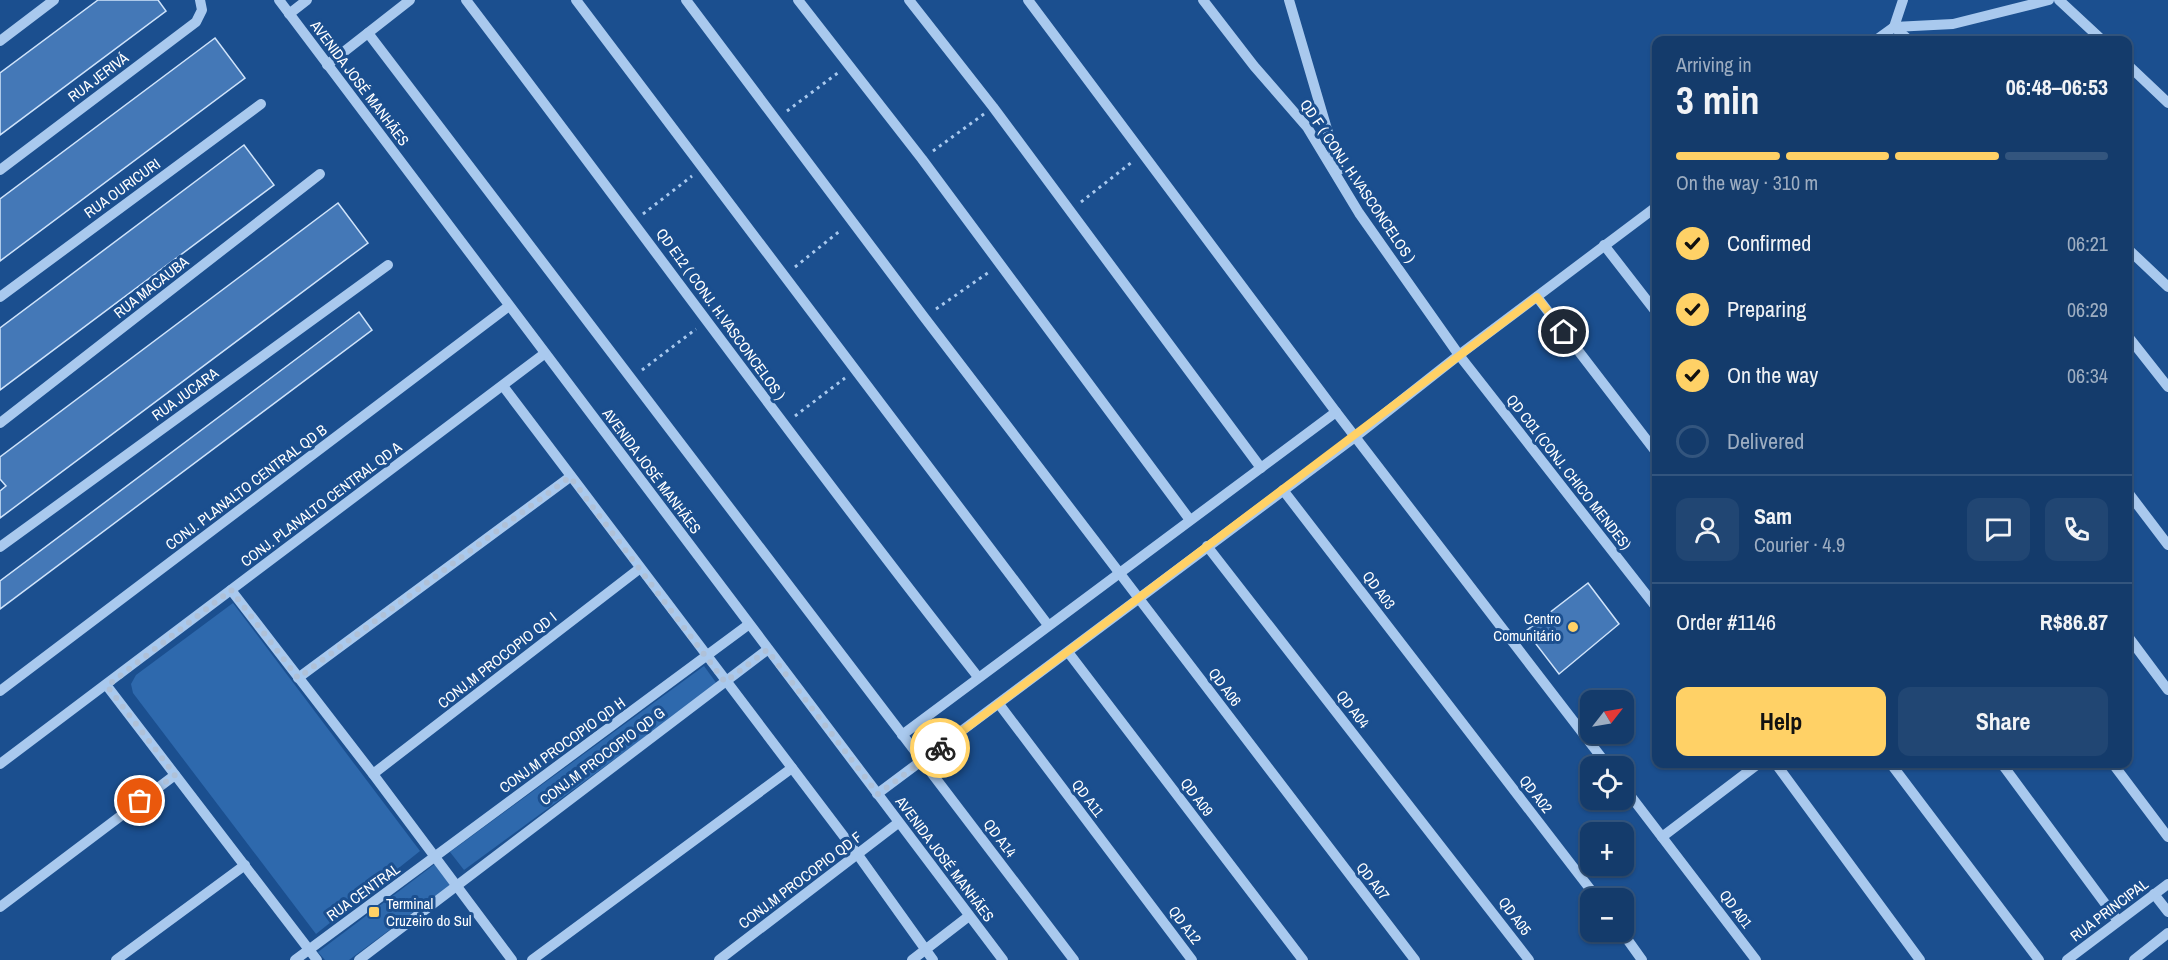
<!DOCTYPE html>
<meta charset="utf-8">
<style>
body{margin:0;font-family:"Archivo Narrow",sans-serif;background:#214673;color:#f1f3f6;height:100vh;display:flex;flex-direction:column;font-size:22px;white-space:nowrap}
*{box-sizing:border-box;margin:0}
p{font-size:20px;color:#9dadc1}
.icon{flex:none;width:33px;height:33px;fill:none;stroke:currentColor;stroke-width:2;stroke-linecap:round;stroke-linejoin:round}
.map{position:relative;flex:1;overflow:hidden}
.sheet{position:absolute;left:1652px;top:36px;width:480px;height:732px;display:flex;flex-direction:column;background:#143b6b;border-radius:12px;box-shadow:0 2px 4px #0004,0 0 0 2px #33557e}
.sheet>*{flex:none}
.needle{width:39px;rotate:59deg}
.fabs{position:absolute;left:1580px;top:690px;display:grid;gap:12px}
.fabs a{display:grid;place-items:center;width:54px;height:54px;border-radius:12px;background:#143b6b;box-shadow:0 2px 4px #0004,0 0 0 2px #33557e;font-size:30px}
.pin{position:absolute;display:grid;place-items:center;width:51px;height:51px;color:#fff;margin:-26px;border:3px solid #fff;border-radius:50%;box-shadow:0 2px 6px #0007}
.courier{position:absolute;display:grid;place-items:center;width:60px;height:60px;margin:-30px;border:4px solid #ffd166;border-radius:50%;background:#fff;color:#222;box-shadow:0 2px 8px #0007}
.head em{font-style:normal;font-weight:700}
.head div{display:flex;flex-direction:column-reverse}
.head{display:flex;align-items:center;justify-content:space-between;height:102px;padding:0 24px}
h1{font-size:39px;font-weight:700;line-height:45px}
.bar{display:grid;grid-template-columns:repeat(4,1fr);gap:9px 6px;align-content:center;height:72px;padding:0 24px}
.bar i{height:8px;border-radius:4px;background:#33557e}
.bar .active{background:#ffd166}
.bar p{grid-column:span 4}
.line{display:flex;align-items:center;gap:15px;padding:0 24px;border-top:2px solid #33557e}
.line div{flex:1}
.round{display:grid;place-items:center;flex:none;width:63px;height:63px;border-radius:12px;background:#214673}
ol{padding:0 24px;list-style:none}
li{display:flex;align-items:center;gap:18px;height:66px}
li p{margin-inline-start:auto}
li .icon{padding:6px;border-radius:50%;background:#ffd166;color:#111;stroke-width:4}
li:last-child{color:#9dadc1}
li i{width:33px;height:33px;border:3px solid #33557e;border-radius:50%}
.cta{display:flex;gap:12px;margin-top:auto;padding:12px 24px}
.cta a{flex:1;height:69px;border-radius:12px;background:#ffd166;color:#111;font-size:24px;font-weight:700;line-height:69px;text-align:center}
.cta a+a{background:#214673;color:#f1f3f6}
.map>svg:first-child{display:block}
</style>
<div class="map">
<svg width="2168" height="960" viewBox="0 0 2168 960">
<rect width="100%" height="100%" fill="#1b4f8f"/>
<g fill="#2e69ad">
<path d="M233,603L420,851L316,934L133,693L131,684L136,675Z"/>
<path d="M704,666L717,684L464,870L450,852Z"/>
<path d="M435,864L450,885L349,960H325L318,952Z"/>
</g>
<g fill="#4478b7" stroke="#cfe3fa" stroke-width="1.5">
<path d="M98,0H158L166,11L0,135V73Z"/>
<path d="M215,38L245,78L0,261V199Z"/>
<path d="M244,145L274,185L0,390V328Z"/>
<path d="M338,203L368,243L0,518V491L6,486L0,479V457Z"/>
<path d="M359,312L372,330L0,609V581Z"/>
<path d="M1588,583L1619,624L1559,674L1526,631Z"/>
</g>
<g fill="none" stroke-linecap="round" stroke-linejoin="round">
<g stroke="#a9c9ee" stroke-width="3" stroke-dasharray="3 4.5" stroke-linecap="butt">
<path d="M787,111L839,72"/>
<path d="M933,151L984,114"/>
<path d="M1081,202L1132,162"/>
<path d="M643,214L692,176"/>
<path d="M795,267L841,230"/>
<path d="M936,309L989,272"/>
<path d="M642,370L696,329"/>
<path d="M795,416L845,378"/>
</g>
<g stroke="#a9c9ee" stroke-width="10">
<path d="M279,0L1003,960"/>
<path d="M466,0C637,225 803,454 978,677"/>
<path d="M576,0L1048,625"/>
<path d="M686,0L924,317L1415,960"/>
<path d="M798,0L922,159L1190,520"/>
<path d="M909,0L993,107L1261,468"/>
<path d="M1028,0L1336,412L1608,766"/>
<path d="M1203,0L1254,66L1307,127L1359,213L1459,355L1656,607"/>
<path d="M1289,0L1339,170"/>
<path d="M2059,0L2102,40"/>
<path d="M289,14L307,0"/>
<path d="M1894,27L1903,0"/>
<path d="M1894,27L1909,40"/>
<path d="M368,33L1074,960"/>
<path d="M1876,40L1894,27L1953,24L2049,0"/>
<path d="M0,41L54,0"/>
<path d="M2127,64L2168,103"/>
<path d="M327,65L410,0"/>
<path d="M0,170L196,22L202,10L200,0"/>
<path d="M1604,245L1656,312"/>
<path d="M2127,248L2168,287"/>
<path d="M0,297L261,104"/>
<path d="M1537,297L1656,452"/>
<path d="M2127,335L2168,387"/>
<path d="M503,386L858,855L933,960"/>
<path d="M0,423L320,174"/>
<path d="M1283,490L1597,898"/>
<path d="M2127,491L2168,545"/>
<path d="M1207,546L1529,960"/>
<path d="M0,547L388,265"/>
<path d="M231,590L373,774L512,960"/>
<path d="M2127,635L2168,690"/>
<path d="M1068,652L1303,960"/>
<path d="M298,678L570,477"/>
<path d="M107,686L317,960"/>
<path d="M0,691L509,306"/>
<path d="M999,704L1192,960"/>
<path d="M902,735L1336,412"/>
<path d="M0,764L544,354"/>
<path d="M1776,764L1920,960"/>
<path d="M1891,764L2039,960"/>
<path d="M2002,764L2118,921"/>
<path d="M2113,764L2168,837"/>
<path d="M373,774L639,569"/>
<path d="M1623,786L1756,960"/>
<path d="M877,794L1355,437L1459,355L1656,207"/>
<path d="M1662,837L1758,764"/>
<path d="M2154,894L2168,912"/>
<path d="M0,907L175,775"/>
<path d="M1622,932L1642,960"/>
<path d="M116,960L245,865"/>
<path d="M295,960L748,625"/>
<path d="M359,960L767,650"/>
<path d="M532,960L792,768"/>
<path d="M719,960L898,823"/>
<path d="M912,960L969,916"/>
<path d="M2067,960L2168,884"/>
<path d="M2134,960L2168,933"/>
</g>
</g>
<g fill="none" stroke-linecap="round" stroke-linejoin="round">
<path stroke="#afc1d8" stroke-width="6" stroke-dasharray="0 10.8" d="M140,801L175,775L107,686L231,590L298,678L570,477L725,682L767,650L878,794L940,748"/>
<path stroke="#ffd166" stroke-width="8" d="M940,748L1537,297L1564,332"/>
</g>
<g fill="#ffd166" stroke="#1b4f8f" stroke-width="2">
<circle cx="1573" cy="627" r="6"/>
<rect x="368" y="906" width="12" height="12" rx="3"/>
</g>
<g text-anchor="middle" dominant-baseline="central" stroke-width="6" stroke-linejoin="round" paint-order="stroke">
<g font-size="15" fill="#fff" stroke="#1b4f8f">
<text transform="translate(98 77) rotate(-37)">RUA JERIVÁ</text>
<text transform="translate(360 83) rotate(53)">AVENIDA JOSÉ MANHÃES</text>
<text transform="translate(1358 181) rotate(56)">QD F ( CONJ. H.VASCONCELOS )</text>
<text transform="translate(122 188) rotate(-36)">RUA OURICURI</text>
<text transform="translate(151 287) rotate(-38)">RUA MACAUBA</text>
<text transform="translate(721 314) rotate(54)">QD E12 ( CONJ. H.VASCONCELOS )</text>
<text transform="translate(185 394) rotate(-36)">RUA JUCARA</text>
<text transform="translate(652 471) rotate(53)">AVENIDA JOSÉ MANHÃES</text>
<text transform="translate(1569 472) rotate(52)">QD C01 (CONJ. CHICO MENDES)</text>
<text transform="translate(246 487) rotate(-37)">CONJ. PLANALTO CENTRAL QD B</text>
<text transform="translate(321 504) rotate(-37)">CONJ. PLANALTO CENTRAL QD A</text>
<text transform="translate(1379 590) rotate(53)">QD A03</text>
<text transform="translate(497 660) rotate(-38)">CONJ.M PROCOPIO QD I</text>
<text transform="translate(1225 687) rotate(53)">QD A06</text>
<text transform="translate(1353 709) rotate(52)">QD A04</text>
<text transform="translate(562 745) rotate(-36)">CONJ.M PROCOPIO QD H</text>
<text transform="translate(602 756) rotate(-37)">CONJ.M PROCOPIO QD G</text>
<text transform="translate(1536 794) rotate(52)">QD A02</text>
<text transform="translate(1197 797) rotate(53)">QD A09</text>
<text transform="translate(1088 798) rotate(53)">QD A11</text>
<text transform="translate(1000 838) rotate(53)">QD A14</text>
<text transform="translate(945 859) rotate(53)">AVENIDA JOSÉ MANHÃES</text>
<text transform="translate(800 880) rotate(-37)">CONJ.M PROCOPIO QD F</text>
<text transform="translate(1373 881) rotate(52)">QD A07</text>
<text transform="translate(363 892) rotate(-36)">RUA CENTRAL</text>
<text transform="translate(1736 909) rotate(53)">QD A01</text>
<text transform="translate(2109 910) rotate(-37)">RUA PRINCIPAL</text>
<text transform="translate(1515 916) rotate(53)">QD A05</text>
<text transform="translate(1185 925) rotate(53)">QD A12</text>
</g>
<g font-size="15" fill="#fff" stroke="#1b4f8f" text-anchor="end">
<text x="1561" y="618">Centro<tspan x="1561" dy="17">Comunitário</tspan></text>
<text x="386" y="903" text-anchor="start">Terminal<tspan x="386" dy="17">Cruzeiro do Sul</tspan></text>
</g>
</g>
</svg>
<div class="fabs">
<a><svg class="needle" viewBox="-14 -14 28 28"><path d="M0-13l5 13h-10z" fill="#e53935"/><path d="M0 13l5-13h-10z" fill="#9dadc1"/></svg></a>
<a><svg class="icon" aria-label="locate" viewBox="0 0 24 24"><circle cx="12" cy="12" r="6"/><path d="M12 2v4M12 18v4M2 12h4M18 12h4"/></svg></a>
<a>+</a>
<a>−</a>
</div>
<div class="pin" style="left:140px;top:801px;background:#ea580c"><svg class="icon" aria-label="bag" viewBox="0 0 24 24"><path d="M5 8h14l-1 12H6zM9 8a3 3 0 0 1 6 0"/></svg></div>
<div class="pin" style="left:1564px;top:332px;background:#1f2937"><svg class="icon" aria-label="home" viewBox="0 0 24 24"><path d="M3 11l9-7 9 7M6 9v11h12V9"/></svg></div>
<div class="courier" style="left:940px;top:748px"><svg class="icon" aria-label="bike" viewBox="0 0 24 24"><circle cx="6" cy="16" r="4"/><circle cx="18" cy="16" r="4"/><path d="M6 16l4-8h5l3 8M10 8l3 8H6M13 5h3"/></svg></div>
<section class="sheet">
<div class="head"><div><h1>3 min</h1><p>Arriving in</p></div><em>06:48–06:53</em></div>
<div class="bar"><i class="active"></i><i class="active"></i><i class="active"></i><i></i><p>On the way · 310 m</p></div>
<ol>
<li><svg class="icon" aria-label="check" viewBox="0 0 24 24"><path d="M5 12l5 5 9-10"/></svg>Confirmed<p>06:21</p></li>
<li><svg class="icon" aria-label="check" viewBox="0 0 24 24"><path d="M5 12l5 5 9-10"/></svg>Preparing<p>06:29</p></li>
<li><svg class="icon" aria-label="check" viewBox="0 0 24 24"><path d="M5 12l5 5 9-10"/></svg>On the way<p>06:34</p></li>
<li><i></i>Delivered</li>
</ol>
<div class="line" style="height:108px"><a class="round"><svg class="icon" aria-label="person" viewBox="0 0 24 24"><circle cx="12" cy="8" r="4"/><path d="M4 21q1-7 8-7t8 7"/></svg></a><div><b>Sam</b><p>Courier · 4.9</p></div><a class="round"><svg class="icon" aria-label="chat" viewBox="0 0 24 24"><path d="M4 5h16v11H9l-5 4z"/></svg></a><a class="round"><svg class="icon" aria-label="phone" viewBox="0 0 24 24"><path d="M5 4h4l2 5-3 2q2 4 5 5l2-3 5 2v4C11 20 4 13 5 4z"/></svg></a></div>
<div class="line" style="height:78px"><div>Order #1146</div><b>R$86.87</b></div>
<div class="cta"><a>Help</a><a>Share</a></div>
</section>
</div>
